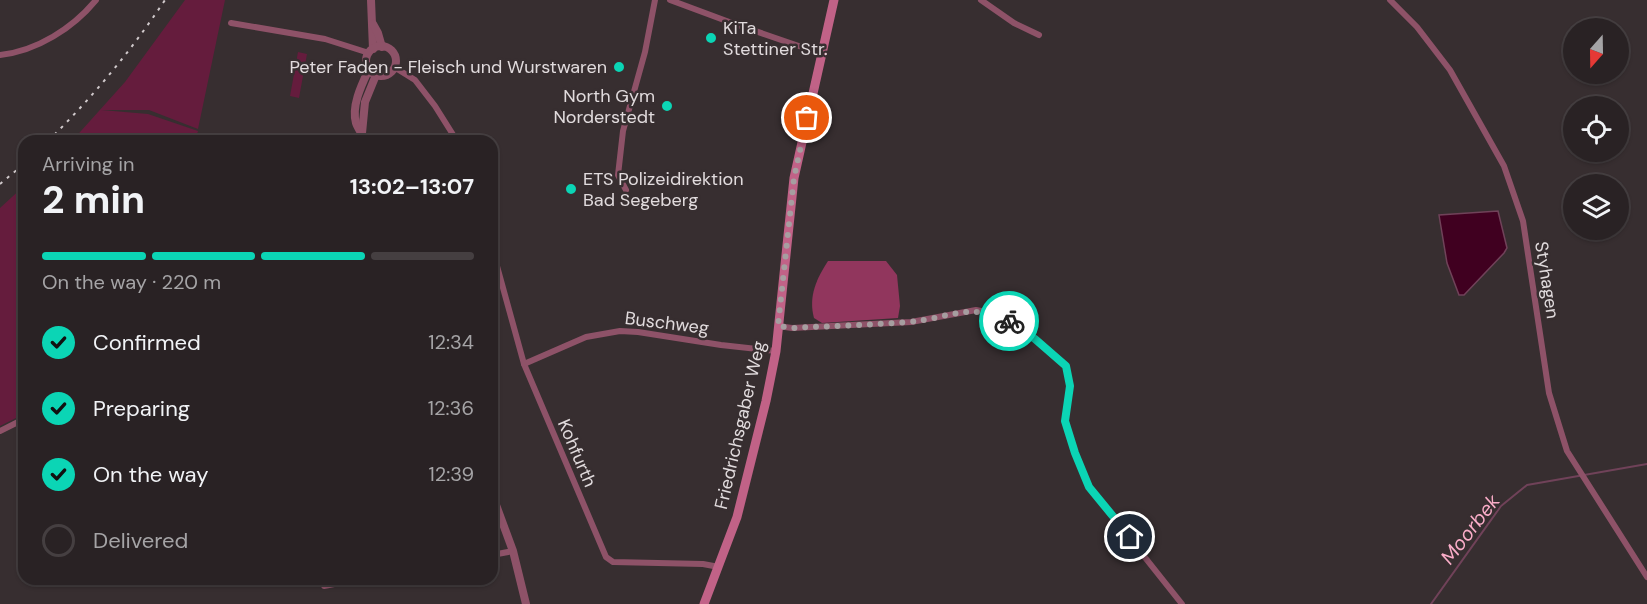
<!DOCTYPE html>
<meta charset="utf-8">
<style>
body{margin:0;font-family:"DM Sans",sans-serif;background:#352f31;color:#f1f3f6;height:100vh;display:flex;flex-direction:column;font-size:22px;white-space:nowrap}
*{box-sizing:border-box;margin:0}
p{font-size:20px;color:#a5a4a6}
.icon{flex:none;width:33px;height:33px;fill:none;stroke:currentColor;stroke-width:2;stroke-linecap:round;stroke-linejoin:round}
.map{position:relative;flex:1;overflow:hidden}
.panel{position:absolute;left:18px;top:135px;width:480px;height:450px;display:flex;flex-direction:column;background:#292224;border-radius:18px;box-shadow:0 2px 4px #0004,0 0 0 2px #453f41}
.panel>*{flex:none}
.needle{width:39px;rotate:200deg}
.controls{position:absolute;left:1563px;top:18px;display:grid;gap:12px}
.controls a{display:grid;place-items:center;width:66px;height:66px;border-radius:50%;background:#292224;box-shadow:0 2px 4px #0004,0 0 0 2px #453f41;font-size:30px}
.pin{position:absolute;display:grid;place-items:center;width:51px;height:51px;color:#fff;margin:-26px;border:3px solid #fff;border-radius:50%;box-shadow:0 2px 6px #0007}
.courier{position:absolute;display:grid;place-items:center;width:60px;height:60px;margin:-30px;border:4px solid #0bd5b5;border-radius:50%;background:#fff;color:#222;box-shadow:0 2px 8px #0007}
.overview em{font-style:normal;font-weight:700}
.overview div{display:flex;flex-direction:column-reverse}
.overview{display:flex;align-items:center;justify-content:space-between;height:102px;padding:0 24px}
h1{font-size:39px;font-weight:700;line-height:45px}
.bar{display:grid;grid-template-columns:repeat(4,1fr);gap:9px 6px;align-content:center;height:72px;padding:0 24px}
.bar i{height:8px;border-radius:4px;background:#453f41}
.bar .active{background:#0bd5b5}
.bar p{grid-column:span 4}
ol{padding:0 24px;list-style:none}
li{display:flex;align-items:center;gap:18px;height:66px}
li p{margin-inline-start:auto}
li .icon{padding:6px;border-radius:50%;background:#0bd5b5;color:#111;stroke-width:4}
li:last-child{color:#a5a4a6}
li i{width:33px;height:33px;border:3px solid #453f41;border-radius:50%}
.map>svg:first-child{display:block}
</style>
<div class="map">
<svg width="1647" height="604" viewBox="0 0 1647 604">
<rect width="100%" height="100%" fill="#372e30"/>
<g fill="#651c3d">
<path d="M185,0H225L198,129L149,110H101L148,114L198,131L195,141H72L125,82Z"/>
<path d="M298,52L307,54L299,98L290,96Z"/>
<path d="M24,186V414L0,426V208Z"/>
</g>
<path fill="#91365d" d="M828,261H886L897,275L900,306L898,318L822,323L814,318C808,296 817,278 828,261Z"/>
<path fill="#400020" stroke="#704259" stroke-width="1.5" d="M1498,211L1507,248L1504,253L1464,295H1459L1447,263L1439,215Z"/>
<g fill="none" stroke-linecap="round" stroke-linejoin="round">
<path stroke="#704259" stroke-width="2" d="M1431,604L1501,506L1527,485L1647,464"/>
<g stroke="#8e5268" stroke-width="6">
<path d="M670,0L732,23L822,54"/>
<path d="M981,0L1014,23L1039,35"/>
<path d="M1390,0L1417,27L1450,70L1504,166L1523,221L1549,393L1567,451L1647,577"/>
<path d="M231,23L325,39L369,53"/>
<path d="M0,55C37,51 73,28 96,0"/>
<path d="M394,67L415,80L435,106L457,141"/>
<path d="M626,190L618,175L623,131L645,52L655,0"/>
<path d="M492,248L524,364L606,557L613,562L703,564L719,567"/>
<path d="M778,326L792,328L911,322L976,310L991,313L1009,321L1035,339L1066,366L1070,386L1065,421L1075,452L1089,487L1182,604"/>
<path d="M524,364L586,337L620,331L638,332L721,345L776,351"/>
<path d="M0,431L24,419"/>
<path d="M492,555L513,551"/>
<path d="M324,586L360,579"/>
</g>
<g stroke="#8e5268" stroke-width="8">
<path d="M371,0L373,49"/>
<path d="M373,24L378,33L382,47"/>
<circle cx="381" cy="61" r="15"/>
<path d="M362,133L365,102L376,75"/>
<path d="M365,141C363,135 358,129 356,123C351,106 362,84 369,69"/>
<path d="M492,494L513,551L526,604"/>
</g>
<path stroke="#c16287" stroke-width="9" d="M704,604L737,517L766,401L776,351L794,178L834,0"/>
<g stroke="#d0c9cb" stroke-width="2" stroke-dasharray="3 6" stroke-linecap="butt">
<path d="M48,141C92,98 131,51 165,0"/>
<path d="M0,184L24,164"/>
</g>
</g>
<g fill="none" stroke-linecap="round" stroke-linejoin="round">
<path stroke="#a69ea0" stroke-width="6" stroke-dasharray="0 10.8" d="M807,118L794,178L778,326L792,328C831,326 870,325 909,322C951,318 967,302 1009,321"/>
<path stroke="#0bd5b5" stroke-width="8" d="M1009,321L1035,339L1066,366L1070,386L1065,421L1075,453L1089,487L1130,537"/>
</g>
<g fill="#0bd5b5" stroke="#372e30" stroke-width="2">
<circle cx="711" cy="38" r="6"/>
<circle cx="619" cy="67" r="6"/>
<circle cx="667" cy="106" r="6"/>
<circle cx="571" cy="189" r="6"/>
</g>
<g text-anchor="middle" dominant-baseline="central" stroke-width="5" stroke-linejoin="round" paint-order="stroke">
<g font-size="18" fill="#e1dbdd" stroke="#372e30" text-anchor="start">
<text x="723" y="28">KiTa<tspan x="723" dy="21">Stettiner Str.</tspan></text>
<text x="607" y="67" text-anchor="end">Peter Faden - Fleisch und Wurstwaren</text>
<text x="655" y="96" text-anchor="end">North Gym<tspan x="655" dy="21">Norderstedt</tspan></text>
<text x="583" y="179">ETS Polizeidirektion<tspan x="583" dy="21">Bad Segeberg</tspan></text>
</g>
<g font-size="18" fill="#e1dbdd" stroke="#372e30">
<text transform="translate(1547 280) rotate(81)">Styhagen</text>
<text transform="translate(667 323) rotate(7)">Buschweg</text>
<text transform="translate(740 425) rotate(-77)">Friedrichsgaber Weg</text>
<text transform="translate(577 453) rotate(67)">Kohfurth</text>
</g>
<g font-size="20" font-style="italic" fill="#faadc8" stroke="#372e30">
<text transform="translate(1470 529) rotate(-52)">Moorbek</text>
</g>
</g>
</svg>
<div class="controls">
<a><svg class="needle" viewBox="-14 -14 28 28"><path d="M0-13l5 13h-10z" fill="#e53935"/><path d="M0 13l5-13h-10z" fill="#a5a4a6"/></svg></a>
<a><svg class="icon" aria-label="locate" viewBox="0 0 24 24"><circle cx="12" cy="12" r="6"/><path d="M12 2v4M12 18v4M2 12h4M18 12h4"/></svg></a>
<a><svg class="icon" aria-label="layers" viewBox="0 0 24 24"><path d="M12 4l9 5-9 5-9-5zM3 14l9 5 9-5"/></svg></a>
</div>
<div class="pin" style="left:807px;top:118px;background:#ea580c"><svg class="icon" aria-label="bag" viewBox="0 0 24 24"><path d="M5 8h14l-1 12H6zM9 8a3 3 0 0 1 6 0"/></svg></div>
<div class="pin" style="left:1130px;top:537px;background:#1f2937"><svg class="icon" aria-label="home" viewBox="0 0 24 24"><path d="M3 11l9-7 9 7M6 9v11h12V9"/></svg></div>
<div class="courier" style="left:1009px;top:321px"><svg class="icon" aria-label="bike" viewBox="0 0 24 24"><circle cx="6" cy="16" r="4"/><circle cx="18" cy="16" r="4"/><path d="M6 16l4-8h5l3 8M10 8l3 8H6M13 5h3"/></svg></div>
<section class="panel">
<div class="overview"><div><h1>2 min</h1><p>Arriving in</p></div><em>13:02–13:07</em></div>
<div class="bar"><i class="active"></i><i class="active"></i><i class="active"></i><i></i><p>On the way · 220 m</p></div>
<ol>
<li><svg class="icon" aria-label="check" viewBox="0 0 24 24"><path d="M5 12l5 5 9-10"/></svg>Confirmed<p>12:34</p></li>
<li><svg class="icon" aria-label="check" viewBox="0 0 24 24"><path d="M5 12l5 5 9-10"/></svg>Preparing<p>12:36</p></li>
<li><svg class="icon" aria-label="check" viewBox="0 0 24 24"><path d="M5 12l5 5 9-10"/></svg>On the way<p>12:39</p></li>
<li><i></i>Delivered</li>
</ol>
</section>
</div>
